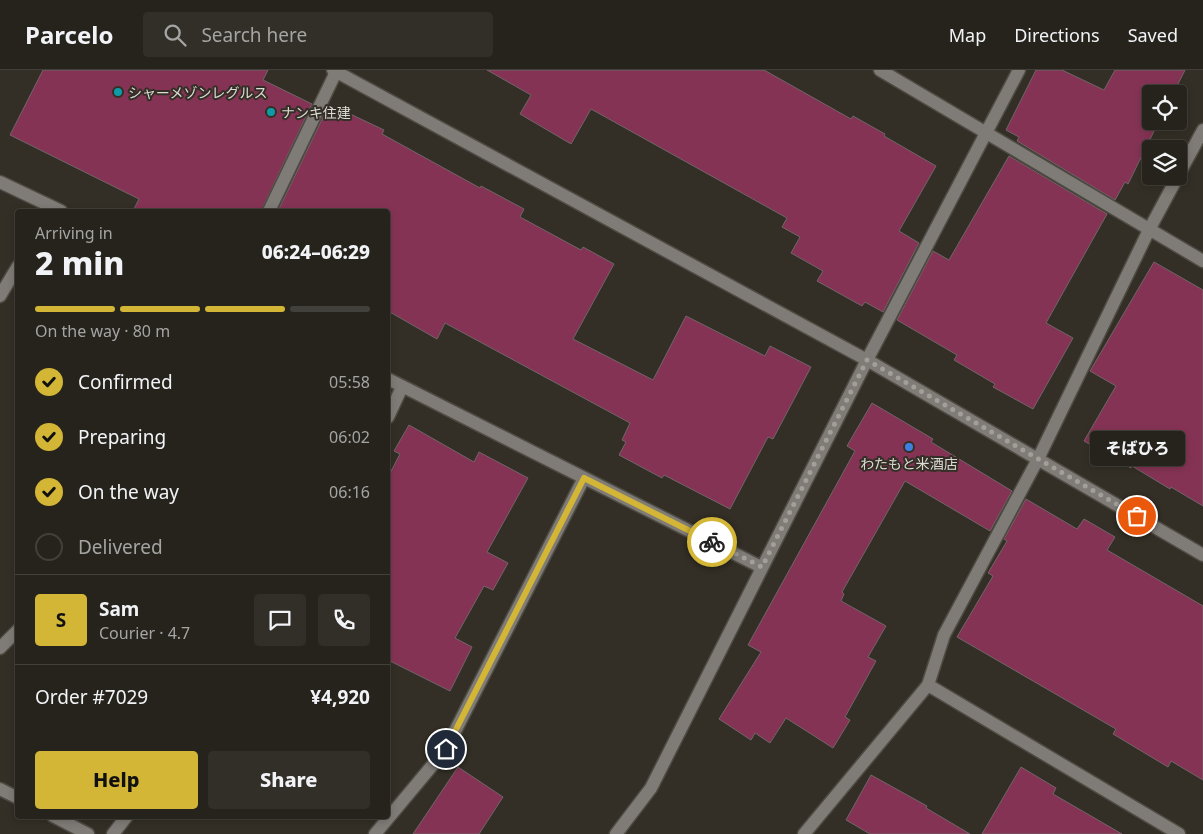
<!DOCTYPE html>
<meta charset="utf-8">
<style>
body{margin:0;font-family:"Noto Sans","Noto Sans JP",sans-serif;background:#322f29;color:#f1f3f6;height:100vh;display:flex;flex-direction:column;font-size:19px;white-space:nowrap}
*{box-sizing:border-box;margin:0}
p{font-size:16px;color:#a4a4a3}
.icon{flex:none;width:28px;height:28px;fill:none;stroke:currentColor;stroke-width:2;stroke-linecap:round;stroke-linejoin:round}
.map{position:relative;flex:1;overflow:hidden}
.drawer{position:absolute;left:15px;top:139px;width:375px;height:610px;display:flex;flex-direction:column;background:#26231c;border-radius:5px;box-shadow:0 2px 8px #0003,0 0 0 1px #42403b}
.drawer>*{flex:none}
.controls{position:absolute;left:1142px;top:15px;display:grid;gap:10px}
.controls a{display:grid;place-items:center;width:45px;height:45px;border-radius:5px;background:#26231c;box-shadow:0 2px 8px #0003,0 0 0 1px #42403b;font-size:25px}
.pin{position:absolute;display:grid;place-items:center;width:42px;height:42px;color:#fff;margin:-21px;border:2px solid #fff;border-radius:50%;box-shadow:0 1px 5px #0007}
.courier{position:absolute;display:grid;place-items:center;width:50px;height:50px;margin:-25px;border:4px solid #d3b635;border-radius:50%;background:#fff;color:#222;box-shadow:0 1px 6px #0007}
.bubble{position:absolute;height:35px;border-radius:5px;background:#26231c;box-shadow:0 2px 8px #0003,0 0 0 1px #42403b;font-size:16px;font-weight:800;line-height:35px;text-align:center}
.head em{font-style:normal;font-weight:800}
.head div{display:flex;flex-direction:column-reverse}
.head{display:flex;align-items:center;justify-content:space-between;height:85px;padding:0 20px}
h1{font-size:32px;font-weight:800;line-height:38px}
.bar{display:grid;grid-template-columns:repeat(4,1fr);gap:8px 5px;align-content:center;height:60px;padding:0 20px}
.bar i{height:6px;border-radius:4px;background:#42403b}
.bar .active{background:#d3b635}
.bar p{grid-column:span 4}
.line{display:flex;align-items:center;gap:12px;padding:0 20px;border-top:1px solid #42403b}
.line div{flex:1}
.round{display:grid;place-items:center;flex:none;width:52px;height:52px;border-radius:5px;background:#322f29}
ol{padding:0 20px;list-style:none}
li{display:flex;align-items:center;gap:15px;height:55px}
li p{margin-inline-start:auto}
li .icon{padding:5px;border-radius:50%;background:#d3b635;color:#111;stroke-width:4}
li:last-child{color:#a4a4a3}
li i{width:28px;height:28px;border:2px solid #42403b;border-radius:50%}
.action{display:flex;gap:10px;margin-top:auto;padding:10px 20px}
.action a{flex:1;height:58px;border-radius:5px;background:#d3b635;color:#111;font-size:20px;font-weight:800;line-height:58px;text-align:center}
.action a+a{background:#322f29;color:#f1f3f6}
header{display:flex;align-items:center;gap:30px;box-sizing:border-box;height:70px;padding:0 25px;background:#26231c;border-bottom:1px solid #42403b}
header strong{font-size:24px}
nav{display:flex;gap:28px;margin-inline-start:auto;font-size:18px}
.search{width:350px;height:45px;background:#322f29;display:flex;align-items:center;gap:12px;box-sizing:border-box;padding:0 18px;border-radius:5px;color:#a4a4a3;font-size:19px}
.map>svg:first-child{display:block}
</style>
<header>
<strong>Parcelo</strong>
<div class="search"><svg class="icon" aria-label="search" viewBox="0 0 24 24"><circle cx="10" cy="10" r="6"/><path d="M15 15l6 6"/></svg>Search here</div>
<nav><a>Map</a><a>Directions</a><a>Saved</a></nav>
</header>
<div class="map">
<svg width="1203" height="764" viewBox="0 0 1203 764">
<rect width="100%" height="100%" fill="#332f26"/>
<g fill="#853354" stroke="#716568">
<path d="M43,0H268L263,10L312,34L261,141H133L139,129L10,65Z"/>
<path d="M487,0H764L851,49L853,46L885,64L884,66L936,96L899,161L919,173L883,242L865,232L862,236L817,211L823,201L791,183L800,167L782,157L787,148L591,39L571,74L520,44L531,25Z"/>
<path d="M1036,0H1062L1104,20L1115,0H1185L1173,24H1151V51H1159L1128,114L1125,112L1115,130L1017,71L1019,67L1006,60Z"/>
<path d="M326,41L343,49L346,42L384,60L382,64L480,118L481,116L524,139L520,147L581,180L583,177L614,194L573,269L653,310L686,246L765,286L770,276L811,297L773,369L768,367L730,439L664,405L662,408L619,385L626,372L622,370L630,353L445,253L437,269L388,241V141H278Z"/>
<path d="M1009,86L1107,144L1046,253L1073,268L1033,339L993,317L995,314L954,290L957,285L897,250L933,181L949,190Z"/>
<path d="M1154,192L1203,220V436L1171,417L1170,419L1132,396L1131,398L1084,371L1116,316L1090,301Z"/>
<path d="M872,333L933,369L931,372L1012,421L990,461L905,411L842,522L844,524L841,531L886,556L868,587L876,591L845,647L850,650L833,678L786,648L770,673L755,663L751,670L719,649L761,582L748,575L855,381L847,376Z"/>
<path d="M409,355L474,392L479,382L528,408L487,482L508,493L493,520L484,516L455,568L472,577L450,621L388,590V407L400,384L394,381Z"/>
<path d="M1026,429L1077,459L1084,449L1115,467L1107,480L1203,536V710L1171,691L1168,697L1113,664L1116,659L957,567L993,506L988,503L1007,471L1004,469Z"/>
<path d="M458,697L503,727L479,764H413Z"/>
<path d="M1021,697L1056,718L1053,724L1122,764H982Z"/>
<path d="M871,705L927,736L926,738L970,764H870L846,750Z"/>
</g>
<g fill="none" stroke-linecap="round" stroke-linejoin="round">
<g stroke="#4e4b42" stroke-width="15">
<g id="minor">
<path d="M333,0L867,290L1203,485"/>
<path d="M880,0L1203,191"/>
<path d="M1179,104L1203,60"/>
<path d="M0,112L61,141"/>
<path d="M269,141L337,0"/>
<path d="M0,226L18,196"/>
<path d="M388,309L761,497"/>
<path d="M388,347L402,317"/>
<path d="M0,578L18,560"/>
<path d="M928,615L1179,764"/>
<path d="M0,719L18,728"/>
<path d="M53,746L88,764"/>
<path d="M113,764L127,746"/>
<path d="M375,764L446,679L584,408"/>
<path d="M616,764L651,718L867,290L1019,0"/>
<path d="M804,764L928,615L944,565L1038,389L1149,160L1178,106"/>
</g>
</g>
<use href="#minor" stroke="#7f7b77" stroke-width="12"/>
</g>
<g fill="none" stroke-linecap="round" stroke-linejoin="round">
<path stroke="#a29f98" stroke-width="5" stroke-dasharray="0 9" d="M712,472L762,497L867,290L1137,446"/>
<path stroke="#d3b635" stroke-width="6" d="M446,679L584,408L712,472"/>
</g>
<g fill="#0f9aa8" stroke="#332f26" stroke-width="2">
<circle cx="118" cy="22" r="5"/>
<circle cx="271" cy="42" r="5"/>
</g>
<circle fill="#3f7fe0" stroke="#332f26" stroke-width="2" cx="909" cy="377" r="5"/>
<g text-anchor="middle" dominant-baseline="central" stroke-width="4" stroke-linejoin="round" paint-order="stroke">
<g font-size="14" fill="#dddbd5" stroke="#332f26" text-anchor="start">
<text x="128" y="22">シャーメゾンレグルス</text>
<text x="281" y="42">ナンキ住建</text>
<text x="909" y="393" text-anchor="middle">わたもと米酒店</text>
</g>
</g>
</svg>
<div class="controls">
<a><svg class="icon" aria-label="locate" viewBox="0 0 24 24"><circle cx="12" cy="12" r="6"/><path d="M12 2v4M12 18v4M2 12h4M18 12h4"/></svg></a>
<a><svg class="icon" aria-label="layers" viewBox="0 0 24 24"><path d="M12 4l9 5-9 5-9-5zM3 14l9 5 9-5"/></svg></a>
</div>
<div class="pin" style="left:1137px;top:446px;background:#ea580c"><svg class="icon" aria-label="bag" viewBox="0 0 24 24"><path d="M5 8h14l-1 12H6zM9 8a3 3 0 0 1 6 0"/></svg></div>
<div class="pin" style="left:446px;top:679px;background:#1f2937"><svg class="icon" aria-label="home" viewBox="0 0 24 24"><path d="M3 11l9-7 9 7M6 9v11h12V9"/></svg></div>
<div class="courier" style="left:712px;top:472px"><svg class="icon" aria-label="bike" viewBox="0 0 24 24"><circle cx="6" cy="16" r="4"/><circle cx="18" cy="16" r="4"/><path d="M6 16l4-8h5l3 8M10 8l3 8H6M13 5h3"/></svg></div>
<div class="bubble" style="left:1090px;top:361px;width:95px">そばひろ</div>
<section class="drawer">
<div class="head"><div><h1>2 min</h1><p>Arriving in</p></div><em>06:24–06:29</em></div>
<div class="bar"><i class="active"></i><i class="active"></i><i class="active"></i><i></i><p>On the way · 80 m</p></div>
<ol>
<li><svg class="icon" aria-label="check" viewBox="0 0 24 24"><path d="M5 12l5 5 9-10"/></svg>Confirmed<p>05:58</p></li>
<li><svg class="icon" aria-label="check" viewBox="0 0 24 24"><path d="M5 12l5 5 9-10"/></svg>Preparing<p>06:02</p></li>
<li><svg class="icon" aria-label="check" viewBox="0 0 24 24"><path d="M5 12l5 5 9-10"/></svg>On the way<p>06:16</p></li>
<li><i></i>Delivered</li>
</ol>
<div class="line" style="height:90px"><b class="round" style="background:#d3b635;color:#111">S</b><div><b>Sam</b><p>Courier · 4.7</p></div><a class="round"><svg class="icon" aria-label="chat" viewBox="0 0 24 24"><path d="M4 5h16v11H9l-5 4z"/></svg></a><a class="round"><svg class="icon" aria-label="phone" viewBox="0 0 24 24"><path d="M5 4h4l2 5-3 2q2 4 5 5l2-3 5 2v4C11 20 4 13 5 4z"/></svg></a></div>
<div class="line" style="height:65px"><div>Order #7029</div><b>¥4,920</b></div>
<div class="action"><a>Help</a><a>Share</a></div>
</section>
</div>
